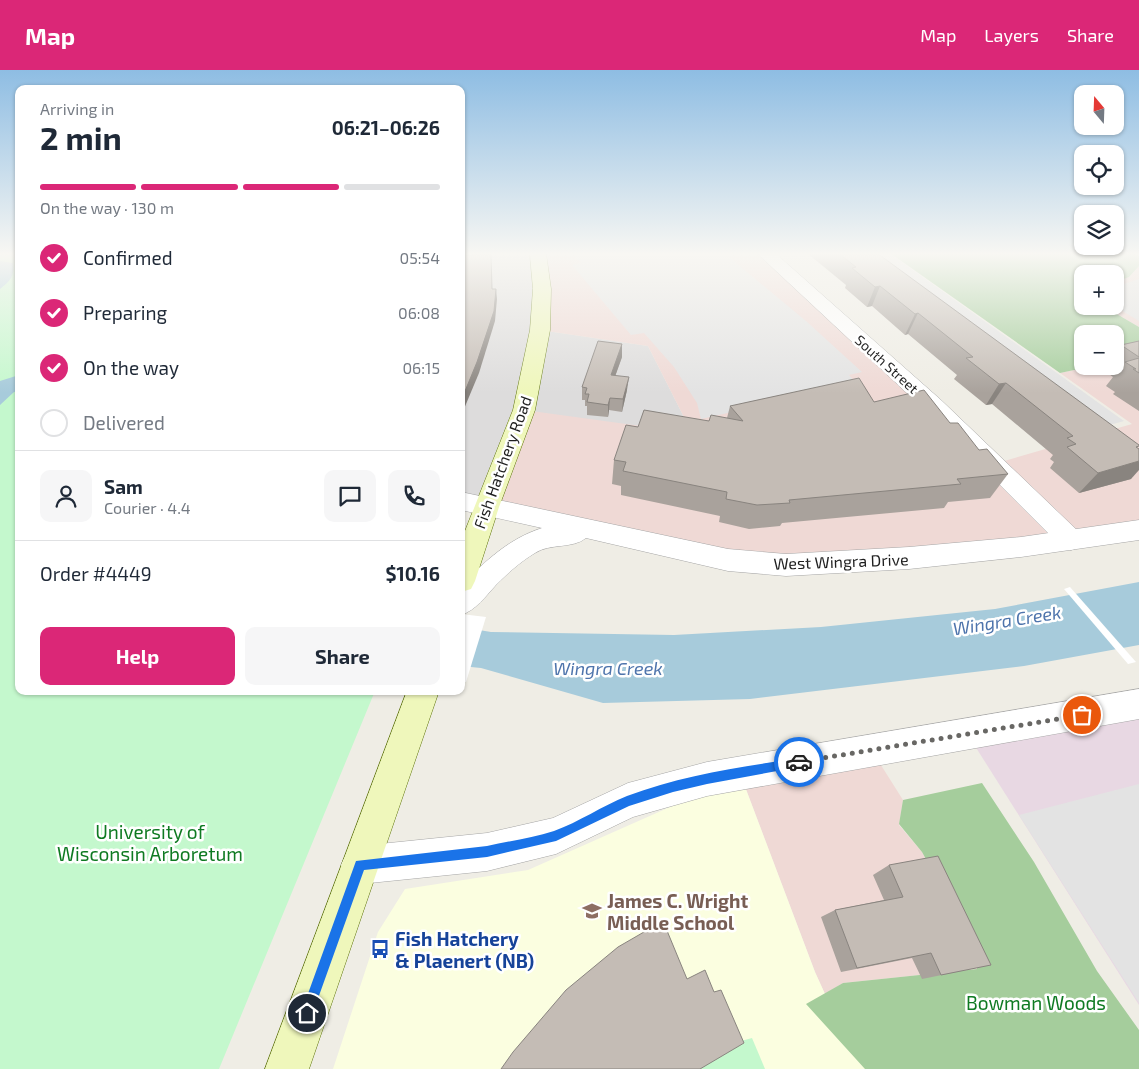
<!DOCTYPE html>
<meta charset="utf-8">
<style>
body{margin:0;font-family:"Exo 2",sans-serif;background:#f6f6f7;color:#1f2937;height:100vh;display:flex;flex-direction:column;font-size:19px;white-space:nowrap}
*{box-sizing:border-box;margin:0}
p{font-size:16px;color:#747a83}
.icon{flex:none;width:28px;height:28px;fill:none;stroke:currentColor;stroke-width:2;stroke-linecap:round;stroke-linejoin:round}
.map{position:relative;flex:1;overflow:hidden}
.drawer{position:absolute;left:15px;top:15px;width:450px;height:610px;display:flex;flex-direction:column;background:#fff;border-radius:10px;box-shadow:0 1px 4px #0004}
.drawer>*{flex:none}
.needle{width:32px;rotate:341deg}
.controls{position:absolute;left:1074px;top:15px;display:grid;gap:10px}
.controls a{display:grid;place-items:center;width:50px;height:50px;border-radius:10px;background:#fff;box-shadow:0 1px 4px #0004;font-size:25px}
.pin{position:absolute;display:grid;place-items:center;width:42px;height:42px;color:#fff;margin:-21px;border:2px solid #fff;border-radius:50%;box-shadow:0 1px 5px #0007}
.courier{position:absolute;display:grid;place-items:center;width:50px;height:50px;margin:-25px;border:4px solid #1a73e8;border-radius:50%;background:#fff;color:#222;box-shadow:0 1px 6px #0007}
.overview em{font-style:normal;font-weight:700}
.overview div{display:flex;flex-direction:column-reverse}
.overview{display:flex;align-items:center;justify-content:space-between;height:85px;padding:0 25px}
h1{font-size:32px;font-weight:700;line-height:38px}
.bar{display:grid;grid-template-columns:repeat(4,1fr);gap:8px 5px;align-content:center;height:60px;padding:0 25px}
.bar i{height:6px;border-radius:4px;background:#e0e1e3}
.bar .active{background:#db2777}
.bar p{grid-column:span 4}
.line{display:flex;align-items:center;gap:12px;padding:0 25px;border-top:1px solid #e0e1e3}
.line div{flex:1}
.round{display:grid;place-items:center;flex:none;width:52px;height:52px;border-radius:10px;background:#f6f6f7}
ol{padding:0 25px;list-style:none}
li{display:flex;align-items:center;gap:15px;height:55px}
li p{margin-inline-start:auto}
li .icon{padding:5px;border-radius:50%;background:#db2777;color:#fff;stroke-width:4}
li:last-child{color:#747a83}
li i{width:28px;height:28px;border:2px solid #e0e1e3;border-radius:50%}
.primary-button{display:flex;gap:10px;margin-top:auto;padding:10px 25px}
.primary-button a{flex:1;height:58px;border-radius:10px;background:#db2777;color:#fff;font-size:20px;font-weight:700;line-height:58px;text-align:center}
.primary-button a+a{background:#f6f6f7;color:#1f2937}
header{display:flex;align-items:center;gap:30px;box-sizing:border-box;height:70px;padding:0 25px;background:#db2777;color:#fff}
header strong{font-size:24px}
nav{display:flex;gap:28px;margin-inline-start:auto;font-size:18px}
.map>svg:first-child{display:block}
</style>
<header>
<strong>Map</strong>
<nav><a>Map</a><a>Layers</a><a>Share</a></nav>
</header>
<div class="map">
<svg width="1139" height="999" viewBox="0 0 1139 999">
<rect width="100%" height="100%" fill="#efede5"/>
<path fill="#dddcdc" d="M461,183H538L542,219L540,260L648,276L692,363L486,437L461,431Z"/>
<g fill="#efd9d5">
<path d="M538,183H765L933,335L994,394L1132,354L1060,303L1093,296H1115L1139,286V460L786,495L486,437L524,340L692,363L648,276L540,260L542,219Z"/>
<path d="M1139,196V257L1103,236H1115V212L1129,207Z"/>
<path d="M879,692L903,730L899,755L922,782L972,873L977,899L843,913L825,924L815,902L744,714Z"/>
</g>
<path fill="#e8d8e3" d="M1139,634V935L968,665Z"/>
<path fill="#fbfee0" d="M744,714L815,902L825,924L882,999H333L378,862L405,819L528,800L679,733Z"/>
<g fill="#a5cd9c">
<path d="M890,183H1134L1139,186V196L1129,207L1115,212V204H1082V236H1103L1139,257V286L1115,291V264H1082V296H1093L1060,303Z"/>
<path d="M982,713L1034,792L1097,901L1139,960V999H865L806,934L843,913L977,899L972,873L922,782L899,754L903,730Z"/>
</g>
<g fill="#c4f8cd">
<path d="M0,183H19V621H375L219,999H0Z"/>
<path d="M752,968L765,999H691L734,973Z"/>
</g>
<g fill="#e3e3e3">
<path d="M572,183H724L806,251L862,302L849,305L857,314L701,349L697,333L674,297L644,263L631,265L572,195L581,193Z"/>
<path d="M860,183H889L1124,351L1095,359Z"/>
<path d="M1139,209V251L1114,236L1115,217Z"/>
<path d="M1139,714V933L1019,745Z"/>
</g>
<g fill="#a7cbdb">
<path d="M0,191L13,193C15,206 10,211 0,219Z"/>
<path d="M19,305V321L14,322L0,335V311Z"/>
<path d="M1139,512V575L1024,596L750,629L603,633L481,598L461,596V557L491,562L674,565L821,557L995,539Z"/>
</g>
<g fill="#fff">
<path d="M1070,517L1136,592L1128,594L1064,519Z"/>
<path d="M461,544L486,547L466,612L461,611Z"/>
</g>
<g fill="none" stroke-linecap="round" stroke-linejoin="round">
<g stroke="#a6a6a6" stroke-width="1">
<g id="minor">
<path d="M757,183H775L941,330L1080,463L1084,470L1080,477L1071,480L1062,477L925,340Z"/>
<path d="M1139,619V649L707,726L633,747L556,784L487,801L360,814L347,808L341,795L347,782L360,776L487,763L553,748L628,713L707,692Z"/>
</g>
</g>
<g stroke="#a6a6a6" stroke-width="1">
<path id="tertiary" d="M461,422L728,479L786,484L909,477L1021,467L1139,450V470L1021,487L909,499L786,506L728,501L586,468C573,479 550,473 535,483C520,492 508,503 496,515C485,527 476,540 461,545V515C486,491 508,469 542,458L461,440Z"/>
</g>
<g stroke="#5d7309" stroke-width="1">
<g id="secondary">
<path d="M530,183H546L551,219L550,260L535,340L499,437L475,511L471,519L461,522V471L513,340L530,260L533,219Z"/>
<path d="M407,621H439L309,999H265Z"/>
</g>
</g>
<use href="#minor" fill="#fff" fill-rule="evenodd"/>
<use href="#tertiary" fill="#fff" fill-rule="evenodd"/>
<use href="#secondary" fill="#eff7bb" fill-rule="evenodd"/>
</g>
<g fill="#a9a29c">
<path d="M807,183H877L1138,378L1131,409L1079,423L1050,398L1054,392L1050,389L1053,385L992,334L986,335L954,309L957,305L908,264L905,265L872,236L867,237L845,218L846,215Z"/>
<path d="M1139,271V341L1113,324L1115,322L1106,316L1113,307L1102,299L1104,296H1115V282L1121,275Z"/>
<path d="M622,274V287L615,306L627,320L622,342L609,340L608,347L587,345V336H585V330H582V317Z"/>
<path d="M874,332L950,353L979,380L1008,404L990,428L948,432L944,438L782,453L780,456L749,459L719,452L720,446L621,425V416L612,414L614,390L638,357L709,351L727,348L730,336Z"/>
<path d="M889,795L991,895L922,909L912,888L841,902L821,847L835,840L884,830L873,805Z"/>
</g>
<g fill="#89847f">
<path d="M880,216L872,236L867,237L875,217Z"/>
<path d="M496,219L497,229L495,251L479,303L461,346V331Z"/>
<path d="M918,243L908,264L905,265L915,244Z"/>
<path d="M622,274V287L611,318V305Z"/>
<path d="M629,307L627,320L622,342L623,329Z"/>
<path d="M1006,313L992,334L986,335L999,314Z"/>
<path d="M610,328L609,340L608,347V335Z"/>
<path d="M1139,391V400L1131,409L1079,423L1098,403Z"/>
</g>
<g fill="#c4bcb5" stroke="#89847f">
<path d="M473,183H491L492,219H496L494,241L477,292L461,331V186L473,185Z"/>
<path d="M838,183H877L1139,375V376L1136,377L1139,379V391L1098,403L1067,377L1076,374L1067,368L1073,366L1006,313L999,314L966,288L973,287L918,243L915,244L880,216L875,217L852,198L856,197Z"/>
<path d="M598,271L622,274L611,305L629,307L623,329L610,328L608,335L587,332L589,324H585L587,318L582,317Z"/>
<path d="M1139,271V287L1121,275Z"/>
<path d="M1139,288V303L1133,299H1136L1125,292Z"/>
<path d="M859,308L874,332L924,320L950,353H958L979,380L987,379L1008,404L957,409L961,414L789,430L790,433L757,435L726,429L727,422L623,401L626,392L614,390L626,355L638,357L644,340L709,351L711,345L743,351L730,336Z"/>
<path d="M938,786L991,895L941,905L931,883L857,898L835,840L903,827L889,795Z"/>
<path d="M663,851L687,909L705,900L714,922L721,920L744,973L700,999H501L513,982L566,920L618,877Z"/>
</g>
<linearGradient id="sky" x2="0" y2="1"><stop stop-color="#8ebde3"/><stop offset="0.57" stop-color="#f8f7f3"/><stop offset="1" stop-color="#f8f7f3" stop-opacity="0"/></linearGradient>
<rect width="1139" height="323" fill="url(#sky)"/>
<path fill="#1a73e8" d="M799,688L804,692L799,697L707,714L673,722L629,736L556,771L504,783L487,787L364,800L311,948L307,950L302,948L301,943L356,791L487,776C509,771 533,768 554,761C579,752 602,736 627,726C682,705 741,697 799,688Z"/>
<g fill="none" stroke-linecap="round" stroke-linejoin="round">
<path stroke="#686764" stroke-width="5" stroke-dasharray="0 9" d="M799,692L1082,645"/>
</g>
<defs>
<g id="school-bare" transform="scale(1.5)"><path d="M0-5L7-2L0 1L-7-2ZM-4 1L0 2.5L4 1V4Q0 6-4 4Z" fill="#8d6e63" stroke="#fff" stroke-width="2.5" paint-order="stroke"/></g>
<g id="bus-bare" transform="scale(1.5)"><path d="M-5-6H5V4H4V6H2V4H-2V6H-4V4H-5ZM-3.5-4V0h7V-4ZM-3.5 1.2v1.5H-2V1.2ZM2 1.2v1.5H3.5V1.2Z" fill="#1a4fb4" stroke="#fff" stroke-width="2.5" paint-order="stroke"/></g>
</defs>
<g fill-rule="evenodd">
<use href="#school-bare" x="592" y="841"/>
<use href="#bus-bare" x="380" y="879"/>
</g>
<g text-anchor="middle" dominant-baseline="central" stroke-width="5" stroke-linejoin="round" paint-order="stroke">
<g font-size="14" fill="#1f1f1f" stroke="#fff">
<text transform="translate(887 294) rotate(42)">South Street</text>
</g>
<g font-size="16" fill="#1f1f1f" stroke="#fff">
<text transform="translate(502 392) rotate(-70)">Fish Hatchery Road</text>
<text transform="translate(841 491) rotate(-2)">West Wingra Drive</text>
</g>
<g font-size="18" font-style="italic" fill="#4e74ac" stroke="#fff">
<text transform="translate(1007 550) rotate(-9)">Wingra Creek</text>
<text x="608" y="598">Wingra Creek</text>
</g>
<g font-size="19" fill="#0f7a22" stroke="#fff">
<text x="150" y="761">University of<tspan x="150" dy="22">Wisconsin Arboretum</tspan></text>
<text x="1036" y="932">Bowman Woods</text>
</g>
<g font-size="19" font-weight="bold" fill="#785e54" stroke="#fff" text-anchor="start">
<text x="607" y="830">James C. Wright<tspan x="607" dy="22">Middle School</tspan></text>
</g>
<g font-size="19" font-weight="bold" fill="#164399" stroke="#fff" text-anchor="start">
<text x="395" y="868">Fish Hatchery<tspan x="395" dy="22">&amp; Plaenert (NB)</tspan></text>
</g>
</g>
</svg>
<div class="controls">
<a><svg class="needle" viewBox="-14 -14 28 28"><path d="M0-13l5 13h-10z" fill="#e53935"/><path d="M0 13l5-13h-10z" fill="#747a83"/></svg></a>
<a><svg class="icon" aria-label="locate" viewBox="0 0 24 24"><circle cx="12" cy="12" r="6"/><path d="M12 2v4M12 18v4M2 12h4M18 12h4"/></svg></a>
<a><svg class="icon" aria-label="layers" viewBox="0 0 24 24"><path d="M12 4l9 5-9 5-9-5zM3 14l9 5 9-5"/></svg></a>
<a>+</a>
<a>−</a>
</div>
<div class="pin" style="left:1082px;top:645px;background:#ea580c"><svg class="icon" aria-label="bag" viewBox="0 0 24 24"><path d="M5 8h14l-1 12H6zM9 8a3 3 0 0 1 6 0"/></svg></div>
<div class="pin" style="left:307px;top:943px;background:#1f2937"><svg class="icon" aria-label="home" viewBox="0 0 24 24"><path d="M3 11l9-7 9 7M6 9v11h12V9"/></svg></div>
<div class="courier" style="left:799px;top:692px"><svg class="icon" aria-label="car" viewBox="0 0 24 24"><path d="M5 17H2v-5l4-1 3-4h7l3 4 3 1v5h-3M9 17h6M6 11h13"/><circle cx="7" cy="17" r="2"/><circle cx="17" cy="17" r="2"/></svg></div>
<section class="drawer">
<div class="overview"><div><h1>2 min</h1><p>Arriving in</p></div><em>06:21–06:26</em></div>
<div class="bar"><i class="active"></i><i class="active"></i><i class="active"></i><i></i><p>On the way · 130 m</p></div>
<ol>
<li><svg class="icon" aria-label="check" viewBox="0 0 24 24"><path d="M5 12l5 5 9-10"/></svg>Confirmed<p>05:54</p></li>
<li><svg class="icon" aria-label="check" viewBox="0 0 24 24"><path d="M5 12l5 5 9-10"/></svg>Preparing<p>06:08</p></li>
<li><svg class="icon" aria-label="check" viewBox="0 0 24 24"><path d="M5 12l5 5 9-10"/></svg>On the way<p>06:15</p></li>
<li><i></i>Delivered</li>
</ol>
<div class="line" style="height:90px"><a class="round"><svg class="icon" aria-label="person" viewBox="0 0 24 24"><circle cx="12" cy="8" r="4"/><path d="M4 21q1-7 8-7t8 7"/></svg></a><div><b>Sam</b><p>Courier · 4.4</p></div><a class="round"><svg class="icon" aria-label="chat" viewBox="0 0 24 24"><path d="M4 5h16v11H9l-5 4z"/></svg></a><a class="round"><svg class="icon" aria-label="phone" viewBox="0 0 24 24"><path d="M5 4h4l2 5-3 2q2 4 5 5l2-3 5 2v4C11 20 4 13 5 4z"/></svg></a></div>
<div class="line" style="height:65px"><div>Order #4449</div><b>$10.16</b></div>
<div class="primary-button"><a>Help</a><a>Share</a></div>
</section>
</div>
